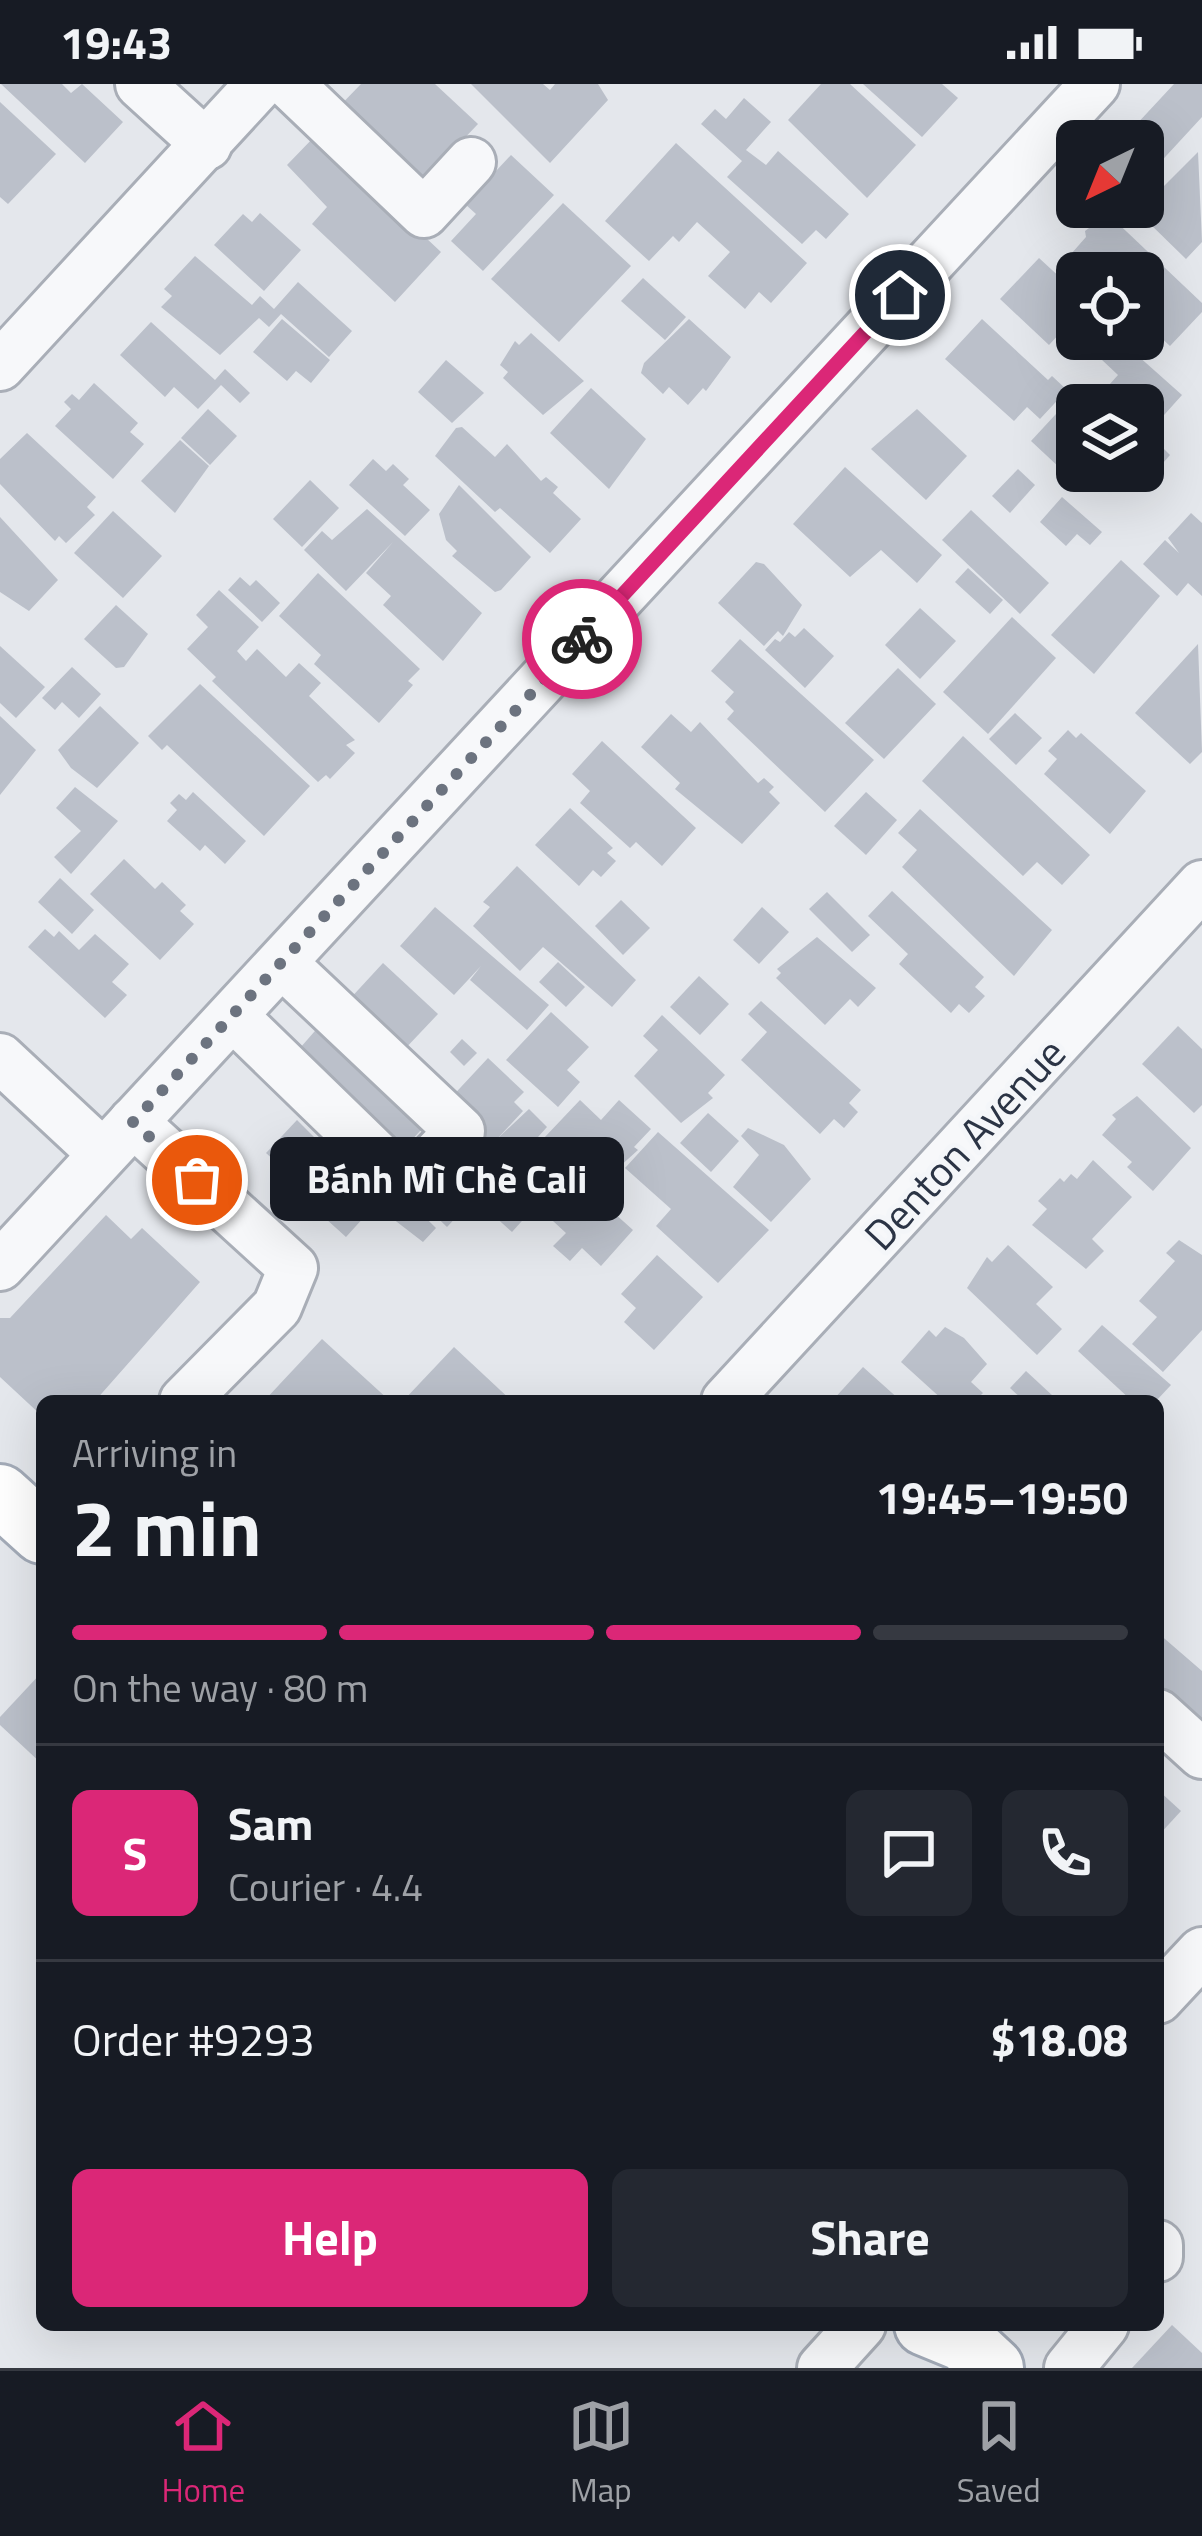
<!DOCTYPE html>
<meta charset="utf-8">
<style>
body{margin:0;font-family:"Titillium Web",sans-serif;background:#242831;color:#f1f3f6;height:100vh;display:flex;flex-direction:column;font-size:45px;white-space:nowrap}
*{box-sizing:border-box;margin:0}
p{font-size:39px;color:#9ea1a6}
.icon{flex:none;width:66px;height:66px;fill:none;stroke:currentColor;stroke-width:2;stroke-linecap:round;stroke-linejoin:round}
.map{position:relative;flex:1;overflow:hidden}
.drawer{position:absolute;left:36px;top:1311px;width:1128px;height:936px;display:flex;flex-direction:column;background:#171b24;border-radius:18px;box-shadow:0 12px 48px #0002}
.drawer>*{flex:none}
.needle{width:78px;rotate:223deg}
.fabs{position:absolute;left:1056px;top:36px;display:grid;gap:24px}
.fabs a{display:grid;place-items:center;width:108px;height:108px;border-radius:18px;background:#171b24;box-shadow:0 12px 48px #0002;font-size:60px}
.pin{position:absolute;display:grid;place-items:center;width:102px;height:102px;color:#fff;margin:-51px;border:6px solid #fff;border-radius:50%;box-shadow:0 3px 12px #0007}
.courier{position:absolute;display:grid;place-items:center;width:120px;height:120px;margin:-60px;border:9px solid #db2777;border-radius:50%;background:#fff;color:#222;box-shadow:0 3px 15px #0007}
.bubble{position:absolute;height:84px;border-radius:18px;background:#171b24;box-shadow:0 12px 48px #0002;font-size:39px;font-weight:700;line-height:84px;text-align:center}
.summary em{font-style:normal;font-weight:700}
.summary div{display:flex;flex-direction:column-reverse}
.summary{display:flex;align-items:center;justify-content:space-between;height:204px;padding:0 36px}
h1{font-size:78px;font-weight:700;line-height:90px}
.bar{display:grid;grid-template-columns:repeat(4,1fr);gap:18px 12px;align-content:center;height:144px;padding:0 36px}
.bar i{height:15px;border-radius:9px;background:#363941}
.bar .active{background:#db2777}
.bar p{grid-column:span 4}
.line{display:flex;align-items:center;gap:30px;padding:0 36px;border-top:3px solid #363941}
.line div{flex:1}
.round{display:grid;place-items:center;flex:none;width:126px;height:126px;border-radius:18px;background:#242831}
.primary-button{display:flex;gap:24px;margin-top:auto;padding:24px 36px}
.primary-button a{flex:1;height:138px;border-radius:18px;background:#db2777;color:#fff;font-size:48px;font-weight:700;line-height:138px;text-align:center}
.primary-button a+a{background:#242831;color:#f1f3f6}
.status{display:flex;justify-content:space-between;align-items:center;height:84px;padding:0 60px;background:#171b24;direction:ltr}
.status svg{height:33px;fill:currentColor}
.menu{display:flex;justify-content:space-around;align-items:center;height:168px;border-top:3px solid #363941;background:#171b24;font-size:33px;color:#9ea1a6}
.menu a{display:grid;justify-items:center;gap:6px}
.menu .active{color:#db2777}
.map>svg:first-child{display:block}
</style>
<div class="status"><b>19:43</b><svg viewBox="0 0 49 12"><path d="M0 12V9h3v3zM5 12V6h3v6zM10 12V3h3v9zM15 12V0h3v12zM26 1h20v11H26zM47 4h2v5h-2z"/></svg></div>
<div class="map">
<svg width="1202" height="2284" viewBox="0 0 1202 2284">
<rect width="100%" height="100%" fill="#e4e7ec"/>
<g fill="#bbc0ca">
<path d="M1,0H62L71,9L82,0L123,38L85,79Z"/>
<path d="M361,0H435L478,40L414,107L332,30Z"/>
<path d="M471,0H543L550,6L555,0H598L608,16L550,79Z"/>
<path d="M821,0H850L916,61L867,114L788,36Z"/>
<path d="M863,0H942L958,14L922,53Z"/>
<path d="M1174,0H1202V33L1143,97V57H1121Z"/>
<path d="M744,14L771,38L746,66L766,81L778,67L849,130L826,155L816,146L802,160L727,93L742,77L701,40L715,25L726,35Z"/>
<path d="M0,18L56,70L8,120L0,113Z"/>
<path d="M316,51L441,168L395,218L312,140L327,123L287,81Z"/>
<path d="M676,59L807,179L771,219L759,208L745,225L708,192L730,168L697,138L679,158L673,152L649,177L605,137Z"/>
<path d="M1198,68L1202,158L1186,175L1146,136L1164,117L1156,110Z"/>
<path d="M511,71L554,111L483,187L451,157L476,130L465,120Z"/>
<path d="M563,119L631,182L559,258L491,195Z"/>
<path d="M260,129L301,166L264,207L214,161L243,130L252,138Z"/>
<path d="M1108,130L1202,219V228L1170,262L1143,237V189H1091L1071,170L1086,153L1085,147Z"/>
<path d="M195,172L252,221L260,212L274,225L298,198L352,247L329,273L281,230L269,243L259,234L220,271L161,223L172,212L164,205Z"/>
<path d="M1039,174L1077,209V255H1086L1078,264L1061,248L1049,261L1000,215Z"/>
<path d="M643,194L686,233L665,256L621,217Z"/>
<path d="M282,235L330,276L311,299L296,287L287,297L253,268Z"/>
<path d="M689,235L731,273L706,307L703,304L688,321L669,303L663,310L641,289L644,279Z"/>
<path d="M982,235L1048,296L1052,292L1067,306L1040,335L1027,323L1014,337L945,275Z"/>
<path d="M151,238L215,296L225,285L250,309L240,319L221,301L198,325L174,303L165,313L120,271Z"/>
<path d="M531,249L584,297L543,331L503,294L508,288L500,281L515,257L519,261Z"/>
<path d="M1119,255L1182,311L1156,340L1162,346L1154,355L1170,371L1156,387L1143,375V321H1103L1106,317L1100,311L1118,291L1101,275Z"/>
<path d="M446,276L484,309L452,339L418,308Z"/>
<path d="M94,299L138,339L130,348L144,360L113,395L55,342L71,325L64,318L72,310L79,316Z"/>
<path d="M591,304L646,355L609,405L550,349Z"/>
<path d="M1068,317L1077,326V387H1086L1075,398L1031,357Z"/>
<path d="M208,325L237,352L210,381L181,354Z"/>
<path d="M917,325L967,372L926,416L871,365Z"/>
<path d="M462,343L495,373L507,360L541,397L546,393L558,403L553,409L581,435L550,469L500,424L495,428L435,372L456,344Z"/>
<path d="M27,349L96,413L87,423L95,431L66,459L59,452L55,457L0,400V375Z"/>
<path d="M180,356L209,382L175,429L141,397Z"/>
<path d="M373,375L386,387L393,380L409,395L403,401L430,426L405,452L349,401Z"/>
<path d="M845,383L942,471L917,499L881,466L850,493L793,440Z"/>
<path d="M1018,385L1035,401L1010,429L992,412Z"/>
<path d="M310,396L339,424L302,463L273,435Z"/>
<path d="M459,401L531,473L501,506L495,508L452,472L457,467L446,456L439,430Z"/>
<path d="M1062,413L1102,448L1090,461L1077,450L1066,462L1040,438Z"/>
<path d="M367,425L482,529L443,577L383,521L391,512L366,489L393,458L346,507L304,466L322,447L332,456Z"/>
<path d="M971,426L1049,499L1020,530L942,456Z"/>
<path d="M113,427L162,472L123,514L74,469Z"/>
<path d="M1191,429L1202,439V512L1188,499L1177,512L1143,480L1165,456L1179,469L1168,454Z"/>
<path d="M0,433L58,496L29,527L0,508Z"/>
<path d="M1121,476L1160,512L1094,590L1051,551Z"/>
<path d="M756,478L764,480L802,521L783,552L778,547L764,562L718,519Z"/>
<path d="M968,484L1003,516L990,530L955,498Z"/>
<path d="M318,489L420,585L408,597L413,601L379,639L314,580L321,571L279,532Z"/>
<path d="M240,493L250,502L256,496L280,519L262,538L228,506Z"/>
<path d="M219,506L259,543L237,567L246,577L257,565L286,593L299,579L321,599L309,612L355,656L346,661L355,669L330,695L326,691L318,698L212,597L216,593L187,565L208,543L196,531Z"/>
<path d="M116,521L148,550L124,583L116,584L84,555Z"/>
<path d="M920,524L956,557L920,595L885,561Z"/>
<path d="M1012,533L1056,574L988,650L943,608Z"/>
<path d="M804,544L834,572L805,604L765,566L775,555L780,558L789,548L795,553Z"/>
<path d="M740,555L874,676L825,728L727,635L734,627L725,618L734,608L711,587Z"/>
<path d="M1198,560L1202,668L1190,680L1135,629Z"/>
<path d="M0,562L45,603L16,634L0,619Z"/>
<path d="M72,583L101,610L79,634L62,618L55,626L42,614Z"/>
<path d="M898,584L936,620L884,675L845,639Z"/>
<path d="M200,600L310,702L264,752L167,661L162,666L148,652Z"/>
<path d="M100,622L139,659L97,704L71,684L58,666Z"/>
<path d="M1015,629L1042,654L1016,681L989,655Z"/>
<path d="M671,630L691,648L700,638L758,699L764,694L774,703L769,708L780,719L742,760L675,705L680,699L641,663Z"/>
<path d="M0,632L36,666L0,711Z"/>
<path d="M1068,646L1076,654L1081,649L1146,707L1110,750L1044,690L1057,675L1048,667Z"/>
<path d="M963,652L1090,771L1062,801L1037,778L1023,792L922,697Z"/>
<path d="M602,657L696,744L662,782L636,758L630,764L580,719L590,707L572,690Z"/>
<path d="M75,703L118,737L71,790L54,773L81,747L56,724Z"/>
<path d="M193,708L246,757L225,780L205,761L200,767L167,737L177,726L170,719L179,710L186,716Z"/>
<path d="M866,708L897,736L866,771L834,742Z"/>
<path d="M570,724L613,764L607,769L616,777L601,793L593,786L579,802L535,761Z"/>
<path d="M920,725L1052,846L1014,892L902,783L917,766L898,749Z"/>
<path d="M124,775L155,805L162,798L186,821L180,827L194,840L160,876L90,810Z"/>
<path d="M517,782L636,896L612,923L543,863L520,887L473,842L490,823L483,818Z"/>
<path d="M60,794L94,826L72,850L38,818Z"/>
<path d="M892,807L984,893L975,903L985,912L969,929L959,920L951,929L899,880L908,870L868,832Z"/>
<path d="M827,808L870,851L852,868L809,825Z"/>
<path d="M621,816L650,844L623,871L595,842Z"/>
<path d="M435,823L549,921L527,946L470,896L481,882L454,911L400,862Z"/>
<path d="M762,823L789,848L759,880L733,856Z"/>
<path d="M45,845L54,853L59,847L79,866L95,850L129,880L112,898L127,911L105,934L28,863Z"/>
<path d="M817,853L876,904L858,923L850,915L825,941L776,894L781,889L777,885Z"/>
<path d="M558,878L585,903L566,923L539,898Z"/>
<path d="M383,879L438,930L402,968L347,918Z"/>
<path d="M699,892L729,920L700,951L670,923Z"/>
<path d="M761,917L861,1006L849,1019L858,1028L844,1044L834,1035L820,1050L741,976L767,948L748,930Z"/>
<path d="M551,928L589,963L567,986L580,998L558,1023L506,976Z"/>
<path d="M662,931L725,991L708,1009L713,1014L681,1039L634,992L658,966L643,952Z"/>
<path d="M322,939L433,1033L396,1073L293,972Z"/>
<path d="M1178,942L1202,965V1021L1194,1029L1142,980Z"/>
<path d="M462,955L477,969L464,982L450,968Z"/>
<path d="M488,974L524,1008L514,1018L523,1027L497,1055L529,1025L547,1043L504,1091L479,1068L489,1056L447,1018Z"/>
<path d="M1137,1012L1191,1064L1153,1107L1127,1083L1132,1078L1102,1051L1116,1035L1112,1031Z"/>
<path d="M580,1016L601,1036L619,1016L651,1045L634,1063L638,1066L597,1103L544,1054Z"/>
<path d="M708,1029L739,1057L711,1088L680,1059Z"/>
<path d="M297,1036L327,1066L297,1097L266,1069Z"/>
<path d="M748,1044L784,1061L811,1095L771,1138L733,1103L759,1071L741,1052Z"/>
<path d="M658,1048L769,1146L718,1199L656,1142L671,1125L625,1084Z"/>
<path d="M342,1052L436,1144L423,1158L375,1121L346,1153L294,1106Z"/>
<path d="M547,1061L569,1081L551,1100L530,1080Z"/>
<path d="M458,1071L488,1099L447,1143L418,1115Z"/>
<path d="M1093,1076L1132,1113L1092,1155L1104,1167L1086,1185L1032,1141L1047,1125L1038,1117L1060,1094L1064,1098L1071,1090L1077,1095Z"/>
<path d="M509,1092L539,1118L512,1148L482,1121Z"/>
<path d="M561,1102L575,1114L585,1103L633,1146L601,1182L582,1164L570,1177L553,1162L566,1149L540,1125Z"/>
<path d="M106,1131L131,1155L142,1144L200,1198L95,1317H42V1332L0,1293V1234H10Z"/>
<path d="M1179,1156L1202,1171V1246L1163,1288L1132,1260L1157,1233L1139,1217L1175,1177L1166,1169Z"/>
<path d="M1008,1161L1053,1203L1036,1220L1062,1245L1037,1271L967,1204L987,1173L992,1178Z"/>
<path d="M657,1171L703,1213L654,1266L624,1238L636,1224L621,1210Z"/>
<path d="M1102,1241L1171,1301L1156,1317H1132L1078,1267Z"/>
<path d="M945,1243L964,1254L987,1280L971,1298L983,1309L975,1317H944L901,1278L929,1246L936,1253Z"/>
<path d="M322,1255L390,1317H264Z"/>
<path d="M454,1263L512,1317H403Z"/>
<path d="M863,1283L901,1317H832Z"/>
<path d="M1026,1287L1053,1312L1049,1317H1024L1010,1304Z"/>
<path d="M1158,1549L1202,1587V1659L1158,1609L1164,1602L1158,1597Z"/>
<path d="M42,1588V1680L0,1641V1633Z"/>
<path d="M1158,1706L1181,1727L1158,1752Z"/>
<path d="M1172,2241L1202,2269V2284H1132Z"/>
</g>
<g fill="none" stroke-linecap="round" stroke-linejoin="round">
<g stroke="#a9aeb7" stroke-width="54">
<g id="minor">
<path d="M140,0L207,61"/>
<path d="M289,0L424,129L471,78"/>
<path d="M0,282L260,0"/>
<path d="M234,933L407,1101L460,1047L282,879"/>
<path d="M0,974L103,1070"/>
<path d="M133,1038L293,1184L277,1223L184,1317"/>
<path d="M0,1182L1095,0"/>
<path d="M726,1317L1202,801"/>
<path d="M1158,1630L1202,1670"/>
<path d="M1158,1915L1202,1868"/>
<path d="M1158,2161V2173"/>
<path d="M822,2284L861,2241"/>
<path d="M1069,2284L1104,2241"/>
</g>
</g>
<g stroke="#a3abb8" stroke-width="66">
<g id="major">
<path d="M0,1411L42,1449"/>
<path d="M925,2241L964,2257L993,2284"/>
</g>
</g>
<use href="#minor" stroke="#f7f8fa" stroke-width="48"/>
<use href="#major" stroke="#fff" stroke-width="60"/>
</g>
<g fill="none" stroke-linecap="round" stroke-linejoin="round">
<path stroke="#6c737f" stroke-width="12" stroke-dasharray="0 21.6" d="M197,1096L133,1038L582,555"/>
<path stroke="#db2777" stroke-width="15" d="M582,555L900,211"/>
</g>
<g text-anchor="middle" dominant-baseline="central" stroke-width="10" stroke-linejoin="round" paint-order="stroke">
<g font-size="42" fill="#2b3445" stroke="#f4f6f9">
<text transform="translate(964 1059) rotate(-47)">Denton Avenue</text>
</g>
</g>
</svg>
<div class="fabs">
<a><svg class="needle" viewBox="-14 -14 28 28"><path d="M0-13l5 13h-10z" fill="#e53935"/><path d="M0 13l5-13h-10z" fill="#9ea1a6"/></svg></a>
<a><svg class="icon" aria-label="locate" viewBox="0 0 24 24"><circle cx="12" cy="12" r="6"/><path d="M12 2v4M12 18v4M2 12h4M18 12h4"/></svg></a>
<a><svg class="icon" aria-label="layers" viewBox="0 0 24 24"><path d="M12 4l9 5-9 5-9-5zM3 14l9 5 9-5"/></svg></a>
</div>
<div class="pin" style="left:197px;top:1096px;background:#ea580c"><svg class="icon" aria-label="bag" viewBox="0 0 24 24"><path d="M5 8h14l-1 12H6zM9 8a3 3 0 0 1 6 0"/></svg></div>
<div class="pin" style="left:900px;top:211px;background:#1f2937"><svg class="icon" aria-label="home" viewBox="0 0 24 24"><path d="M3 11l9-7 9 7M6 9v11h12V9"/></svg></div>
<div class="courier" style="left:582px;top:555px"><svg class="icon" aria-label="bike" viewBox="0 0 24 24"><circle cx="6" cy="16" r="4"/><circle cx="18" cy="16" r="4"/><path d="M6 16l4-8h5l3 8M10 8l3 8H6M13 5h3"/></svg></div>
<div class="bubble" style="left:270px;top:1053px;width:354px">Bánh Mì Chè Cali</div>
<section class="drawer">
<div class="summary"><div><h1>2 min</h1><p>Arriving in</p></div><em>19:45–19:50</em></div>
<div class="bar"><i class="active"></i><i class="active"></i><i class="active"></i><i></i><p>On the way · 80 m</p></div>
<div class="line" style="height:216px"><b class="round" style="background:#db2777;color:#fff">S</b><div><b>Sam</b><p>Courier · 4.4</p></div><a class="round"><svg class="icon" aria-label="chat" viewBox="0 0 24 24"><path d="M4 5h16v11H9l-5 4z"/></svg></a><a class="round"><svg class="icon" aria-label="phone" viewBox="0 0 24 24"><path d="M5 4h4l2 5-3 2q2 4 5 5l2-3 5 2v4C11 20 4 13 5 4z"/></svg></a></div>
<div class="line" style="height:156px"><div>Order #9293</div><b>$18.08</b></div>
<div class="primary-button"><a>Help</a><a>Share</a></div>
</section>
</div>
<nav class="menu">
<a class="active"><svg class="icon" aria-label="home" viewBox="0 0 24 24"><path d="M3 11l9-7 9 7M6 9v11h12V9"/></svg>Home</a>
<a><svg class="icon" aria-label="map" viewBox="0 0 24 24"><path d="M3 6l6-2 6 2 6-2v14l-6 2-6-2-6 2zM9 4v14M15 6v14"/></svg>Map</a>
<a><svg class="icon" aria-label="saved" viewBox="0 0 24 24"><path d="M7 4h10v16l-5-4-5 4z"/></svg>Saved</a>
</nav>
